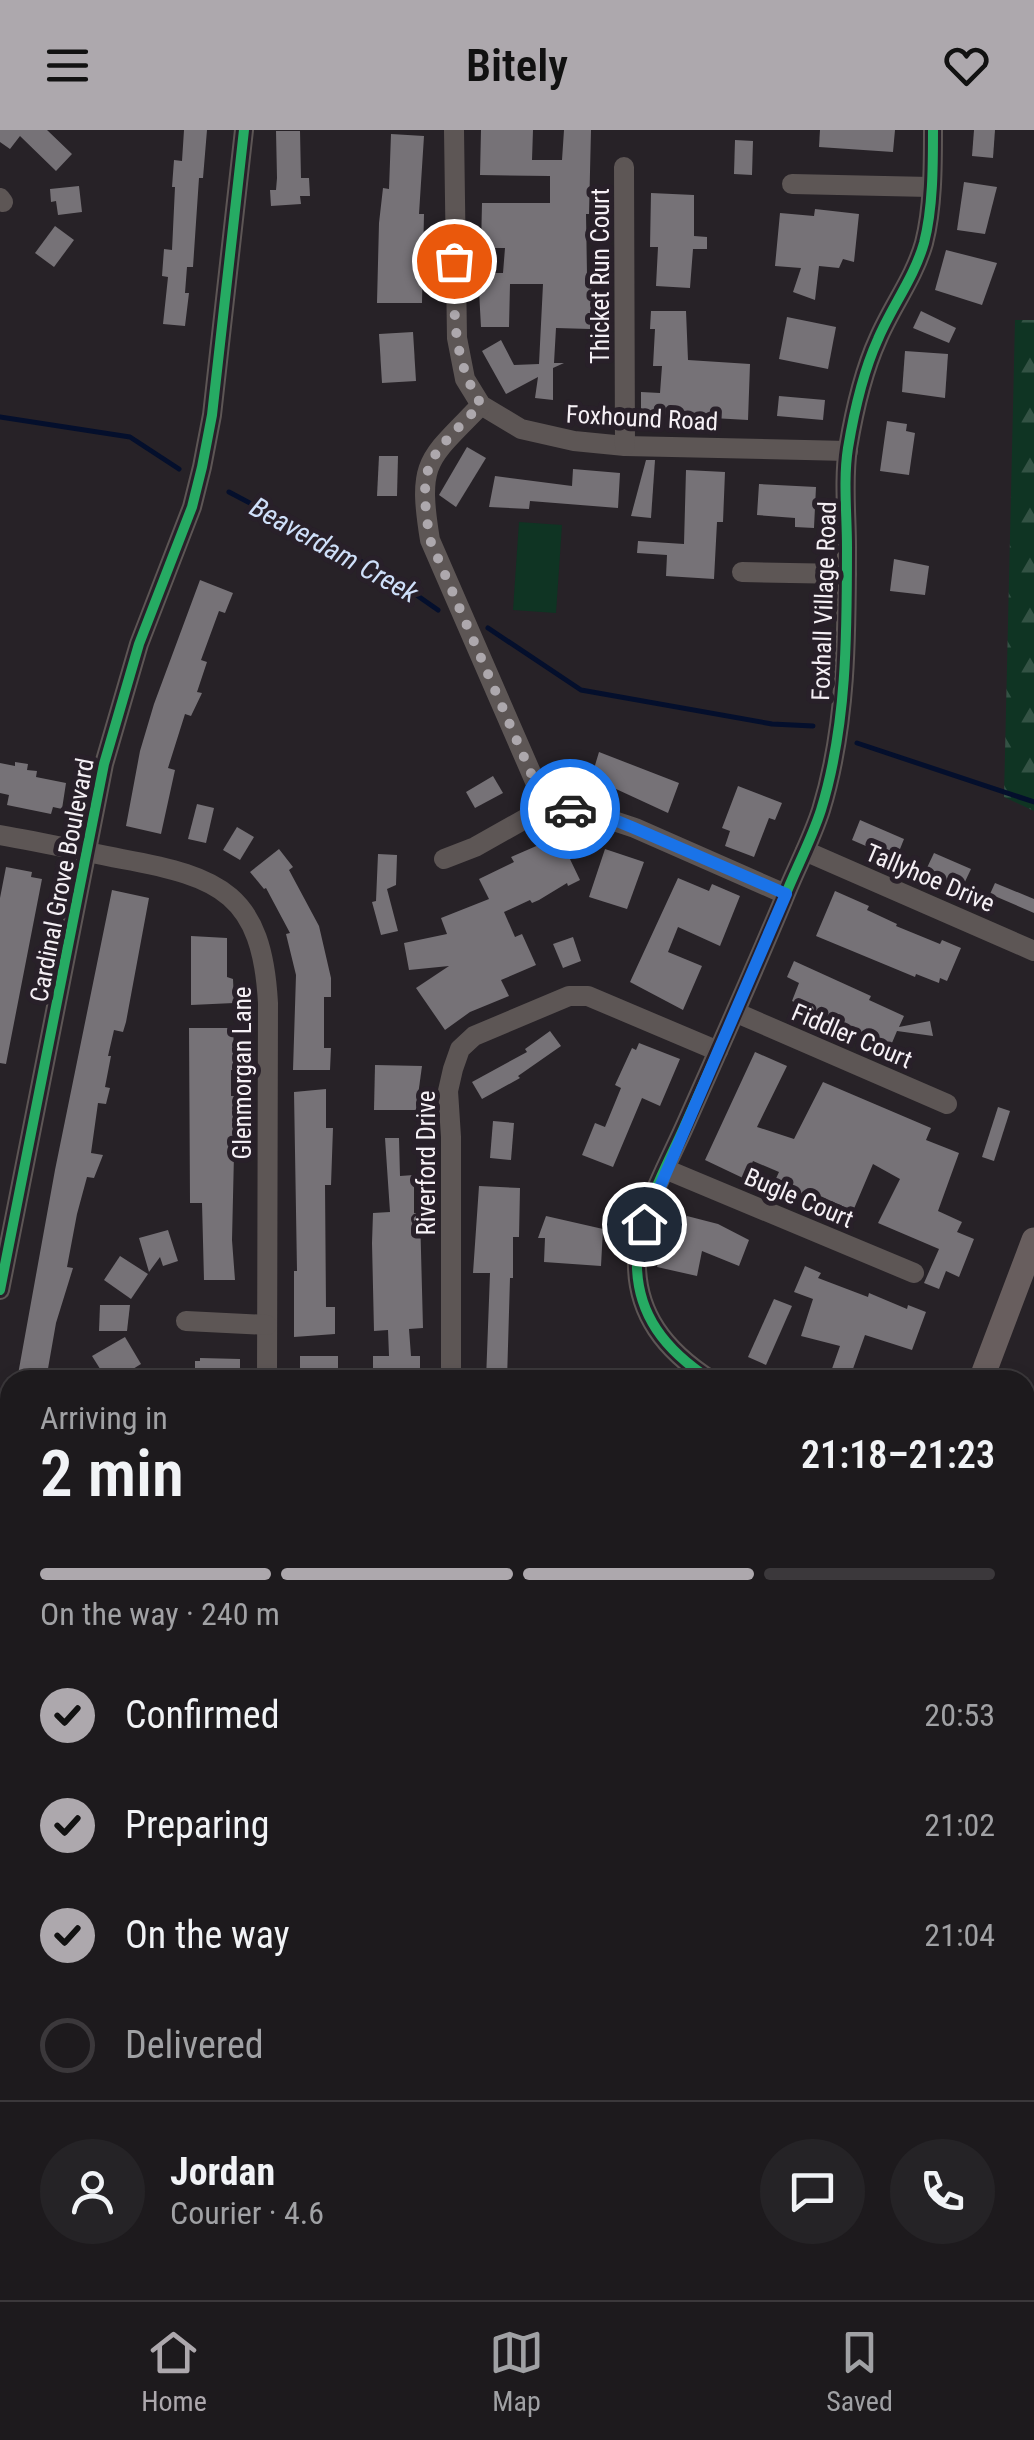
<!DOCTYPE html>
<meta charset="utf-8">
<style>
body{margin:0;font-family:"Roboto Condensed",sans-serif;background:#252326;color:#f1f3f6;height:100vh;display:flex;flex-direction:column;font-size:38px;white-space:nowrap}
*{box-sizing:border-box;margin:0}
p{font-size:32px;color:#a0a1a4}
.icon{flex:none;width:55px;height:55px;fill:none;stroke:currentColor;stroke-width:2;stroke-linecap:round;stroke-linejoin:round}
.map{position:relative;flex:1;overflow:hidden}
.details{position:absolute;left:0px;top:1240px;width:1035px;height:930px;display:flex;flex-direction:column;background:#1d1a1d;border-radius:30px 30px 0 0;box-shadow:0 5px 15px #0003,0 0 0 2px #3b383b}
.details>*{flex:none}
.pin{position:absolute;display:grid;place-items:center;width:85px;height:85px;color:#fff;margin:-42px;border:5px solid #fff;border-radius:50%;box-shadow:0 2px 10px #0007}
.courier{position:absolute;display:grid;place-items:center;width:100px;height:100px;margin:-50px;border:8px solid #1a73e8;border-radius:50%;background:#fff;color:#222;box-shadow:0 2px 12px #0007}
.overview em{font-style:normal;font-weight:600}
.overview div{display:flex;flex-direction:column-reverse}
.overview{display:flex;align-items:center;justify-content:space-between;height:170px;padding:0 40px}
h1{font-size:65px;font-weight:600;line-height:75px}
.bar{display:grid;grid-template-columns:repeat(4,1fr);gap:15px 10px;align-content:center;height:120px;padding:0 40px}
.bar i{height:12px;border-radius:8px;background:#3b383b}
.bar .selected{background:#ada8ad}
.bar p{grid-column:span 4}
.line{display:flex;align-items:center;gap:25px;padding:0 40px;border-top:2px solid #3b383b}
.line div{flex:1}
.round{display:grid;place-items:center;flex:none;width:105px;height:105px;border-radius:52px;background:#252326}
ol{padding:0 40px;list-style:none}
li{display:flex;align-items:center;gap:30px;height:110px}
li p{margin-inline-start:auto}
li .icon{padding:10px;border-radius:50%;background:#ada8ad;color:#111;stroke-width:4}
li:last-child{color:#a0a1a4}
li i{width:55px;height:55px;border:5px solid #3b383b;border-radius:50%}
header{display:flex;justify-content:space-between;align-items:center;height:130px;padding:0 40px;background:#ada8ad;color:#111;font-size:45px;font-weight:600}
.tab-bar{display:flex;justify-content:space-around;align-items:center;height:140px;border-top:2px solid #3b383b;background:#1d1a1d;font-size:28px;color:#a0a1a4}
.tab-bar a{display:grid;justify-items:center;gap:5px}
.tab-bar .selected{color:#ada8ad}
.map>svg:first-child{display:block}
</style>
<header><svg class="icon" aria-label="menu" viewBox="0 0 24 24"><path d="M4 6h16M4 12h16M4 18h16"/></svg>Bitely<svg class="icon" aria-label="heart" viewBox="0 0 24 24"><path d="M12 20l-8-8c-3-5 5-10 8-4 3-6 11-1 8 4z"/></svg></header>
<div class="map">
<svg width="1034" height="2170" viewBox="0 0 1034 2170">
<defs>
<pattern id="forest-firs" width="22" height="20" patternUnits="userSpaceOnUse" patternTransform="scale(2.5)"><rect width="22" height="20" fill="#0f3423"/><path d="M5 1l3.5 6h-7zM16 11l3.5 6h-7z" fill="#335244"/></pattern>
</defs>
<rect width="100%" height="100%" fill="#272227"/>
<path fill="url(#forest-firs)" d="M1015,190H1034V681L1004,667Z"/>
<path fill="#0f3423" d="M519,392L562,395L556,483L513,480Z"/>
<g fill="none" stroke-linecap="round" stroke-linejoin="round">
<g stroke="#040f2c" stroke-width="5">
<path d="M0,287L130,307L179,339"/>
<path d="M229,362L392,448L438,480"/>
<path d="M488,498L581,560L772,594L813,596"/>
<path d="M857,613L1034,672"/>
</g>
</g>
<g fill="#767277">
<path d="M0,0H47L72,24L56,41L20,6L10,19L0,12Z"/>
<path d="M184,0H207L203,48H199L193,137H187L185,163H189L185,196L163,194L168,147L162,146L164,119L172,120L175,57H172L174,30L182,31Z"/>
<path d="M481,0H533L532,30H562L564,0H591L589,84H586L587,144H593L590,199L556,198L554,233H564L553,238V270L535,268L538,247L506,264L482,221L501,210L514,235L539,234L543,154H510L509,197H481L478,143H503L505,118H481L482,73H550V46L480,45Z"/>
<path d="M820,0H895L893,22L819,17Z"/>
<path d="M974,0H995L993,28L972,26Z"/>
<path d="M276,1H300L301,48H309L310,66H300L301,74L271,76L270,60H276L277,48Z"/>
<path d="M391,4L424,6L419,84H424L422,173H377L379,93L383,58L389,59Z"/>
<path d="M735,10L753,11L752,45L734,44Z"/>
<path d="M964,52L997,57L985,104L957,100Z"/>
<path d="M79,56L82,82L58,85L56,71L51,72L50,59Z"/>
<path d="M651,63L694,65V106L707,107V119H693L690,158L656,156L658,117H650Z"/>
<path d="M815,79L859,84L854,132L843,129L839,138L819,136L815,170L793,162L801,138L775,136L780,83L814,86Z"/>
<path d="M55,96L74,110L54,137L35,123Z"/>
<path d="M946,120L997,133L982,175L935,160Z"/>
<path d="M651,181H686L688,230L750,234L748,290L641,284V262L660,263L662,236H653L655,199H650Z"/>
<path d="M921,181L956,198L949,213L913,198Z"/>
<path d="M787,187L836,197L828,239L779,229Z"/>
<path d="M413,202L416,251L382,253L379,204Z"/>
<path d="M905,221L948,224L945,268L902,262Z"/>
<path d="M779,266L825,270L823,290L777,286Z"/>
<path d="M887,291L907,294L906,301L915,303L909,345L880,341Z"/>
<path d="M467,317L486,328L456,377L439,365Z"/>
<path d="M379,326H398L397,366H377Z"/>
<path d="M646,330H655L651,388L631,386Z"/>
<path d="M573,339L620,343L618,378L530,371L529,379L489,377L495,346L572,356Z"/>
<path d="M686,340L725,342L723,392H717L714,449L666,446L667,425L637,423L638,411L684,414Z"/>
<path d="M759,354L816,357L814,398L795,397V388L757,385Z"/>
<path d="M894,429L929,436L925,465L890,461Z"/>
<path d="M200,450L233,463L225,483L219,481L201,530L207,532L197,562L202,563L191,586L185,584L168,638L175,640L161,704L126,696L140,621L154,574Z"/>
<path d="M599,622L679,653L668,683L616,659L590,652Z"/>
<path d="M15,632L28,634L27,640L37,641L36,647L66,653L62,679L53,677L51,684L7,675L9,665L0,663V633L15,636Z"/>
<path d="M493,646L503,663L475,678L466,662Z"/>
<path d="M738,656L782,673L775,690L769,688L754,727L725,716L730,701L722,698Z"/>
<path d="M197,674L214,678L206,713L188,709Z"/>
<path d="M860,690L904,709L896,729L852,710Z"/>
<path d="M237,697L254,707L240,730L223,720Z"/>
<path d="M557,702L580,750L568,756L567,753L539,770L532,773L530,770L504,782L515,807L522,804L536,835L501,850L509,866L470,882L445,900L416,858L449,836L409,840L404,813L447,804L441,788L489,769L479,749L514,732L511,727L541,714L539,711Z"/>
<path d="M279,719L293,737L289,740L319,796L331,848V867H324V918H331L330,940H293L296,845L286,804L290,803L266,758L264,759L250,742Z"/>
<path d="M605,719L644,732L627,779L589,767Z"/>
<path d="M934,723L971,739L962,758L925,742Z"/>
<path d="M378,724L397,725L396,755L387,759L398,801L381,805L372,772L376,771Z"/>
<path d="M6,737L32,742L31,747L42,749L6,934L0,933V768Z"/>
<path d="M678,748L709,761L712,754L740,766L720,816L678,797L668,822L702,836L683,880L630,852Z"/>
<path d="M995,753L1034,769V783L990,764Z"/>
<path d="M112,760L149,768L126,892L123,902L114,900L108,926H111L105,957L110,958L106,974L98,973L91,1023L103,1025L94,1048L87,1047L77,1084L67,1137L73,1138L56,1193L46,1250H17L55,1040Z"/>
<path d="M835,761L869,776L867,780L897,794L896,796L940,814L942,810L961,818L947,851L940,848L939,853L916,844L915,847L816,806Z"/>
<path d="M191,806L227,808V847L233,849L234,873L191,875Z"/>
<path d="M573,807L581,831L563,838L553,814Z"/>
<path d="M794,831L871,866L869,870L904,886L899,897L930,891L933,906L897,901L889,920L869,911L871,908L792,871L799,853L787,847Z"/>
<path d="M189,898H233L235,940H231V966H235V981L232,1110L235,1150H204L202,1073H190Z"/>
<path d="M550,901L561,916L518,946L520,948L482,969L472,952L527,922L525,919Z"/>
<path d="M639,913L680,929L660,976L642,968L613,1037L582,1025L595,993L605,997L621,958L615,955L632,918L636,920Z"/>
<path d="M755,922L787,936L757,997L794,1009L823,952L931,998L926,1010L959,1023L938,1081L962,1092L957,1102L974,1109L959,1147L946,1141L939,1159L924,1153L939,1119L878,1093L900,1049L873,1034L853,1081L816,1064L813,1072L773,1055L779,1042L753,1031L745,1049L705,1030Z"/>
<path d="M375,935L422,936L416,980H374Z"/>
<path d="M326,959V998H333L331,1055H325L326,1177H335V1204L294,1207V1141H297L294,962Z"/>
<path d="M998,977L1010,981L994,1031L982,1027Z"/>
<path d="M493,991L514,993L511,1030L490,1028Z"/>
<path d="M385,1008H399L400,1046L414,1045V1083H420L423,1198L409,1199L411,1226H420V1243L373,1244V1226H389L388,1200L374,1201L372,1113L373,1083L390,1082Z"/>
<path d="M479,1056L520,1058L519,1107H513V1148H510L507,1250H486L490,1143H473Z"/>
<path d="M546,1086L603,1099L601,1136L544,1132L545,1108H538Z"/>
<path d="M687,1086L718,1094L749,1110L739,1136L702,1121L697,1146L657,1137L662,1117L671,1119L673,1115L677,1116Z"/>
<path d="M168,1100L178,1131L163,1136L160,1127L149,1142L139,1108Z"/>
<path d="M120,1126L148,1144L131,1169L104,1150Z"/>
<path d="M805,1136L821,1143L818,1148L868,1167L869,1163L907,1179L908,1175L926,1182L912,1220L865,1205L849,1250H828L840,1216L801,1206L813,1169L794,1162Z"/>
<path d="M774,1169L792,1176L766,1235L748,1227Z"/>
<path d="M100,1175H130L127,1201H99Z"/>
<path d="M125,1207L141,1234L115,1250H107L92,1226Z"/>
<rect x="300" y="1226" width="38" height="18"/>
<path d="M200,1228L240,1229V1245H232V1250H201V1245H195V1231H200Z"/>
</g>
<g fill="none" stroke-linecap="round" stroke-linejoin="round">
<g stroke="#5d5655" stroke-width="20">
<path d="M454,0L457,208L465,249L481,275L521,299L574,311L625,316L848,321"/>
<path d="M624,37L625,316"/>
<path d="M792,54L930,57"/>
<path d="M0,68L3,72"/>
<path d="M481,275C428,330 417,330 430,410L546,677"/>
<path d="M742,442L847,444"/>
<path d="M0,705C41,712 81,721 122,729C221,747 262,764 268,873L267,1250"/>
<path d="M805,721L1034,821"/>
<path d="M444,729L475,717L546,677L578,679L635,698L785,764"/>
<path d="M737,883L947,974"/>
<path d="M665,1039L914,1143"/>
<path d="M0,1160L104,634L139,514L192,377L202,337L212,285L244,0"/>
<path d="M186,1191L267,1195"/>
<path d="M451,1250V1007L448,961L453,939L460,919L474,906L569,866H588L718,921"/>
<path d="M711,1250C666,1221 635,1184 637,1128C638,1086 669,1032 686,993C719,919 752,845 783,771C795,740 811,711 821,680C847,596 847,504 847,417C847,385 843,350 848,318C854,282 863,242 878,209C892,176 914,148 924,113C933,78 933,36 933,0"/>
<path d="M0,1348L10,1351"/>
<path d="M1025,1641L1034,1645"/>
</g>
<g stroke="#685e5e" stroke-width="25">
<path d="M981,1250L1034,1110"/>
<path d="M0,2104L10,2102"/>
</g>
<g stroke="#282029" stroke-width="16">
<g id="cycleway">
<path d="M0,1160L104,634L139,514L192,377L202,337L212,285L244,0"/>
<path d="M711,1250C666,1221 635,1184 637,1128C638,1086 669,1032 686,993C719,919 752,845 783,771C795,740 811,711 821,680C847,596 847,504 847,417C847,385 843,350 848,318C854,282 863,242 878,209C892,176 914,148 924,113C933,78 933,36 933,0"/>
</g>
</g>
<use href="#cycleway" stroke="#26ab63" stroke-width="10"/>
</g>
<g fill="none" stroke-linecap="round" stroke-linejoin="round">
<path stroke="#ada8ad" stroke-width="10" stroke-dasharray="0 18" d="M454,131C454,183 452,229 481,274C428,330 417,330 430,410L546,678L570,679"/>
<path stroke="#1a73e8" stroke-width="12" d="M570,679L605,686L634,698L786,764L644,1094"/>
</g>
<g text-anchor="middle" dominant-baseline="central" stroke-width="10" stroke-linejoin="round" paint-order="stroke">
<g font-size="25" fill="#f5f0f5" stroke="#282029">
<text transform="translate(600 146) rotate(-90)">Thicket Run Court</text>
<text transform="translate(642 288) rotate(3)">Foxhound Road</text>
<text transform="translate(824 471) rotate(-88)">Foxhall Village Road</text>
<text transform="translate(930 748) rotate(23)">Tallyhoe Drive</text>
<text transform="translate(62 750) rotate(-79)">Cardinal Grove Boulevard</text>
<text transform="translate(852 906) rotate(23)">Fiddler Court</text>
<text transform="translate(242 943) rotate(-90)">Glenmorgan Lane</text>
<text transform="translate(426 1033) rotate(-90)">Riverford Drive</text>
<text transform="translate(799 1068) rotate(23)">Bugle Court</text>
</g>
<g font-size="28" font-style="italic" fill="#cfe0fa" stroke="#282029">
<text transform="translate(334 420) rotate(29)">Beaverdam Creek</text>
</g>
</g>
</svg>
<div class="pin" style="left:454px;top:131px;background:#ea580c"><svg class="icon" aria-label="bag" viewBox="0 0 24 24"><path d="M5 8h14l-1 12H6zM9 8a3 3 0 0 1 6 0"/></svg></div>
<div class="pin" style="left:644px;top:1094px;background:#1f2937"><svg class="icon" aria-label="home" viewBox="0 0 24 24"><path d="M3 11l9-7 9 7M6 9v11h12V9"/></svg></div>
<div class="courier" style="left:570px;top:679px"><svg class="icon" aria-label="car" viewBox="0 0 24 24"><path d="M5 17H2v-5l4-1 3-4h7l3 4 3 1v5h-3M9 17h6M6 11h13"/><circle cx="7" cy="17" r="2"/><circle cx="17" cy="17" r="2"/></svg></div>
<section class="details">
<div class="overview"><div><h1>2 min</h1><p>Arriving in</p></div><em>21:18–21:23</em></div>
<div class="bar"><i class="selected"></i><i class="selected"></i><i class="selected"></i><i></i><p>On the way · 240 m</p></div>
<ol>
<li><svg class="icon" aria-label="check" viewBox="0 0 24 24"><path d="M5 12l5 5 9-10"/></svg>Confirmed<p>20:53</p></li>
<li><svg class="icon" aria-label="check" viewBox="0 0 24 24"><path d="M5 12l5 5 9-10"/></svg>Preparing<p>21:02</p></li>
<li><svg class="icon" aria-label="check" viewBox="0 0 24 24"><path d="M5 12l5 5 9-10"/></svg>On the way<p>21:04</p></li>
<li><i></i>Delivered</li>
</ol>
<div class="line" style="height:180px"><a class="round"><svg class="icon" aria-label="person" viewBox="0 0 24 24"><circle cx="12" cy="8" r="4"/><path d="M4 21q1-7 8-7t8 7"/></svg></a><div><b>Jordan</b><p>Courier · 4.6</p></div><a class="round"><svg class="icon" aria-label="chat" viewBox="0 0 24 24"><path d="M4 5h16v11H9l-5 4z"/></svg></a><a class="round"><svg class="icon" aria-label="phone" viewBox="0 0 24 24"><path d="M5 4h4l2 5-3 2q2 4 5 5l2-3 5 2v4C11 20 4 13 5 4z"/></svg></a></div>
</section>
</div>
<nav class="tab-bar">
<a class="selected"><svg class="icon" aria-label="home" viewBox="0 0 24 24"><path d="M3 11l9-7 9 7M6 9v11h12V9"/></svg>Home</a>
<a><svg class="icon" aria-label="map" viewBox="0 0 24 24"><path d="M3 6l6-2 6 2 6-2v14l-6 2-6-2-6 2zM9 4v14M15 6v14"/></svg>Map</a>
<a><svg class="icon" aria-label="saved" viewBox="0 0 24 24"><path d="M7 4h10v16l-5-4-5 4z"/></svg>Saved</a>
</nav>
